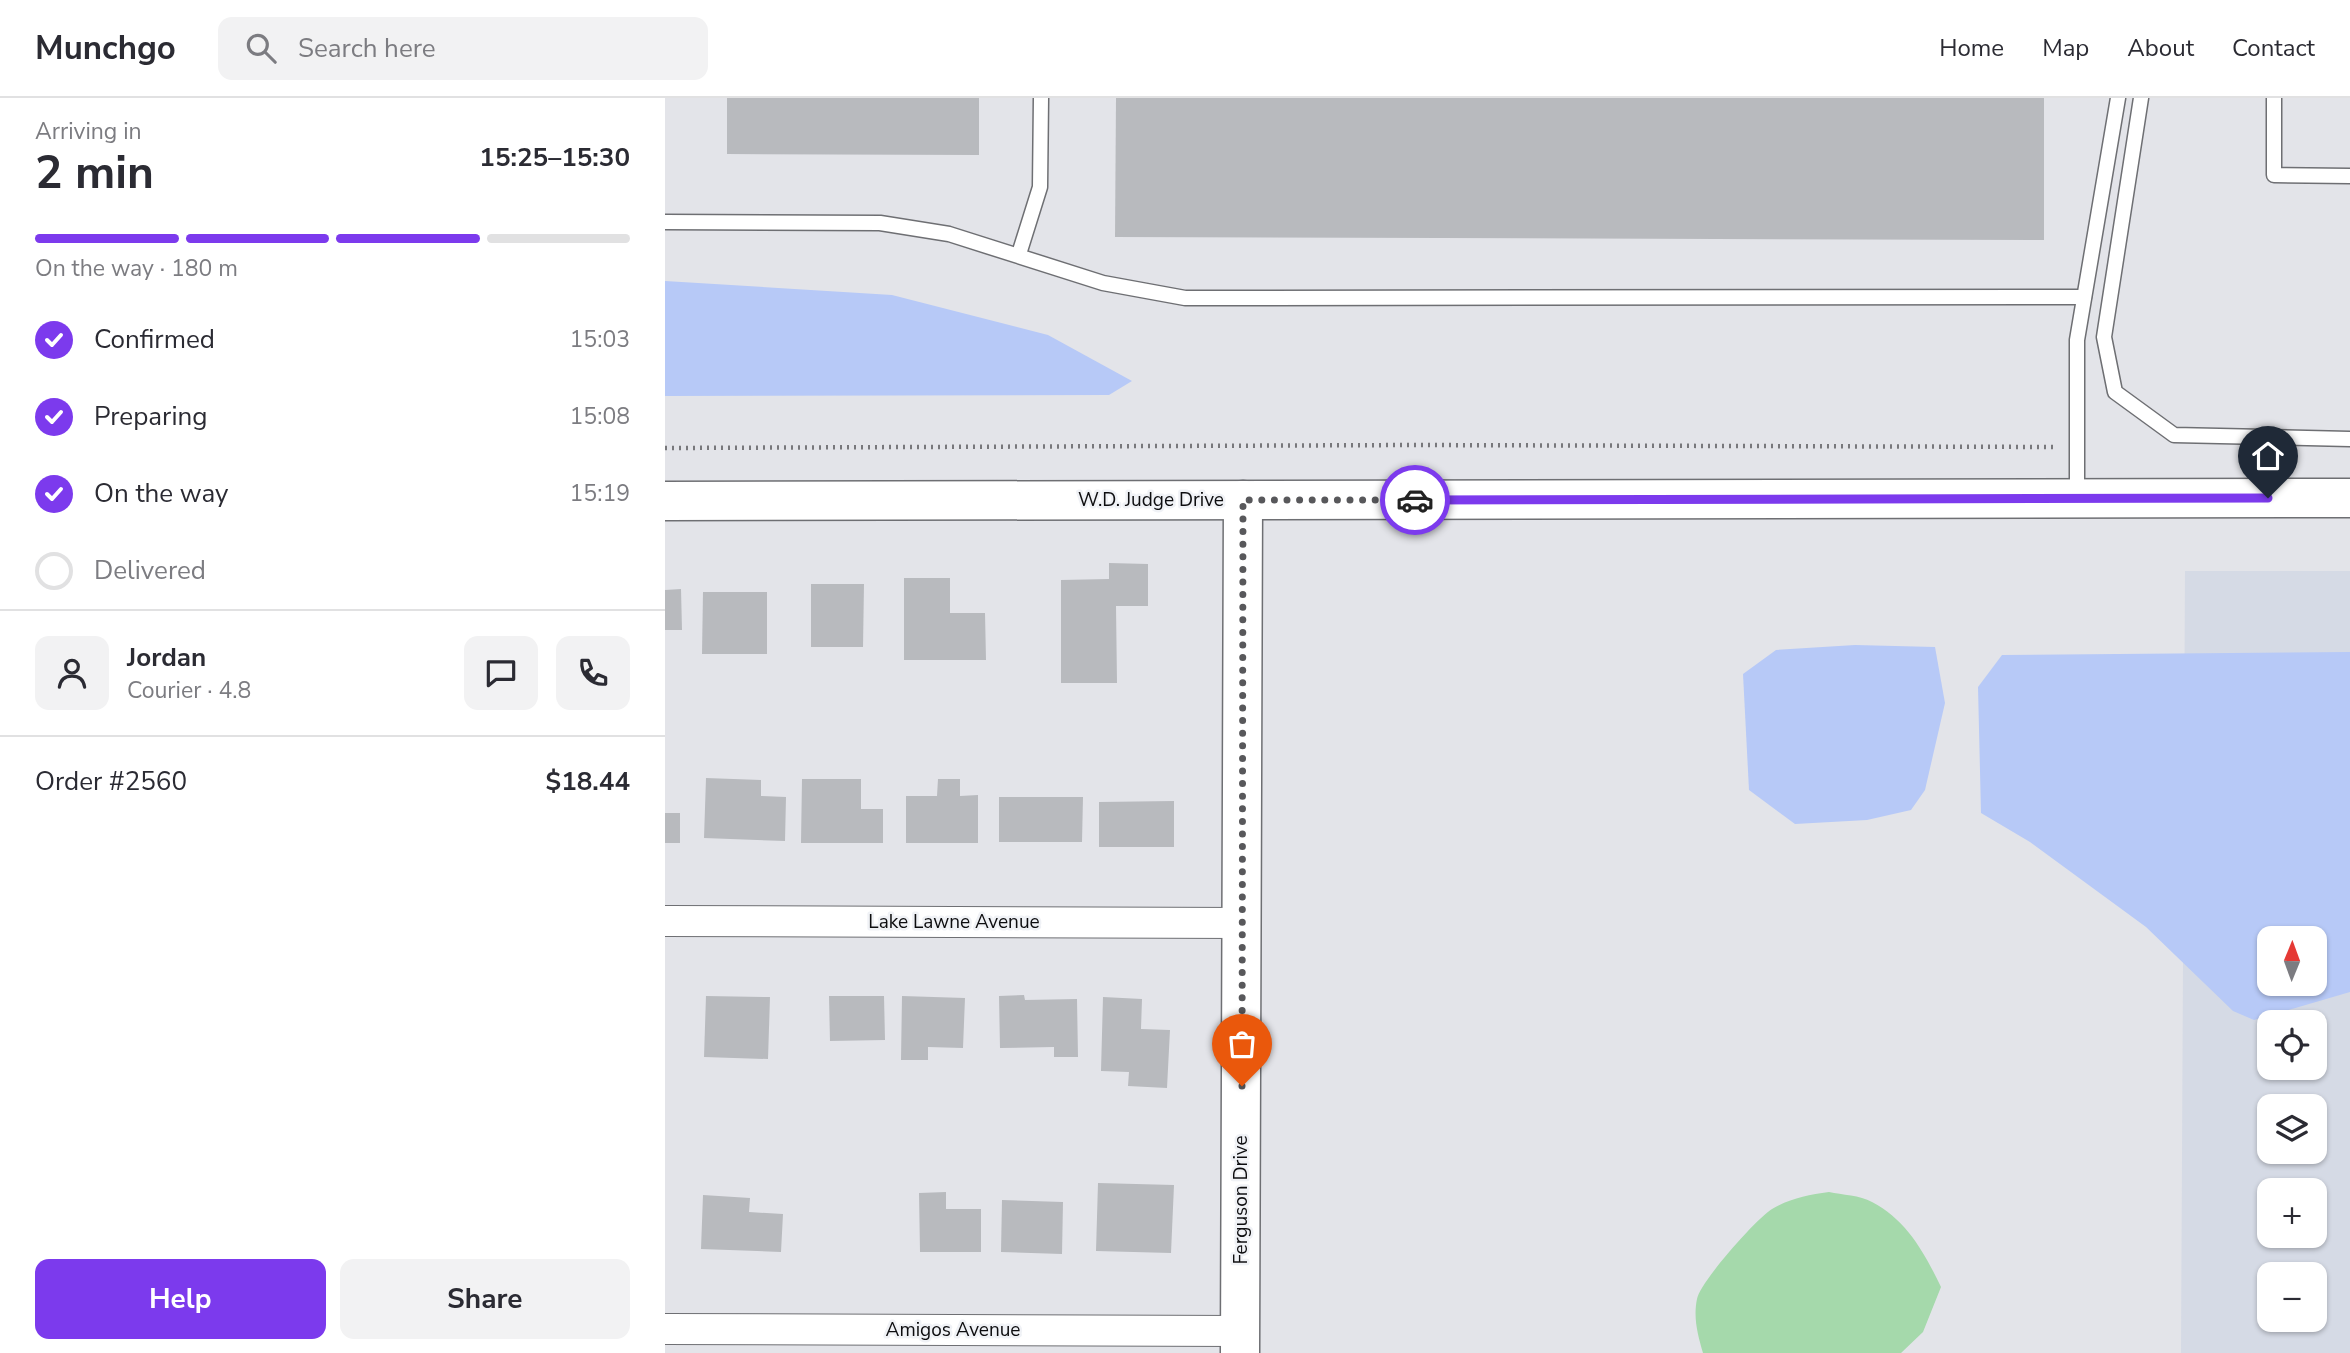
<!DOCTYPE html>
<meta charset="utf-8">
<style>
body{margin:0;font-family:"Nunito Sans",sans-serif;background:#f2f2f3;color:#2b2b33;height:100vh;display:flex;flex-direction:column;font-size:26px;white-space:nowrap}
*{box-sizing:border-box;margin:0}
p{font-size:23px;color:#7c7c81}
.icon{flex:none;width:38px;height:38px;fill:none;stroke:currentColor;stroke-width:2;stroke-linecap:round;stroke-linejoin:round}
.map{position:relative;flex:1;overflow:hidden}
.drawer{display:flex;flex-direction:column;background:#fff;width:665px}
.drawer>*{flex:none}
.needle{width:46px;rotate:1deg}
.buttons{position:absolute;left:1592px;top:828px;display:grid;gap:14px}
.buttons a{display:grid;place-items:center;width:70px;height:70px;border-radius:14px;background:#fff;box-shadow:0 2px 5px #0004;font-size:35px}
.pin{position:absolute;display:grid;place-items:center;width:60px;height:60px;color:#fff;margin:-72px -30px;border-radius:50% 50% 50% 0;rotate:-45deg;box-shadow:0 0 7px #0007}
.pin .icon{rotate:45deg}
.courier{position:absolute;display:grid;place-items:center;width:70px;height:70px;margin:-35px;border:5px solid #7c3aed;border-radius:50%;background:#fff;color:#222;box-shadow:0 2px 9px #0007}
.head em{font-style:normal;font-weight:700}
.head div{display:flex;flex-direction:column-reverse}
.head{display:flex;align-items:center;justify-content:space-between;height:119px;padding:0 35px}
h1{font-size:46px;font-weight:700;line-height:52px}
.bar{display:grid;grid-template-columns:repeat(4,1fr);gap:10px 7px;align-content:center;height:84px;padding:0 35px}
.bar i{height:9px;border-radius:5px;background:#e1e1e2}
.bar .on{background:#7c3aed}
.bar p{grid-column:span 4}
.line{display:flex;align-items:center;gap:18px;padding:0 35px;border-top:2px solid #e1e1e2}
.line div{flex:1}
.round{display:grid;place-items:center;flex:none;width:74px;height:74px;border-radius:14px;background:#f2f2f3}
ol{padding:0 35px;list-style:none}
li{display:flex;align-items:center;gap:21px;height:77px}
li p{margin-inline-start:auto}
li .icon{padding:7px;border-radius:50%;background:#7c3aed;color:#fff;stroke-width:4}
li:last-child{color:#7c7c81}
li i{width:38px;height:38px;border:4px solid #e1e1e2;border-radius:50%}
.cta{display:flex;gap:14px;margin-top:auto;padding:14px 35px}
.cta a{flex:1;height:80px;border-radius:14px;background:#7c3aed;color:#fff;font-size:28px;font-weight:700;line-height:80px;text-align:center}
.cta a+a{background:#f2f2f3;color:#2b2b33}
header{display:flex;align-items:center;gap:42px;box-sizing:border-box;height:98px;padding:0 35px;background:#fff;border-bottom:2px solid #e1e1e2}
header strong{font-size:33px}
nav{display:flex;gap:38px;margin-inline-start:auto;font-size:24px}
.search{width:490px;height:63px;background:#f2f2f3;display:flex;align-items:center;gap:18px;box-sizing:border-box;padding:0 24px;border-radius:14px;color:#7c7c81;font-size:26px}
main{display:flex;flex:1;min-height:0}
.map>svg:first-child{display:block}
</style>
<header>
<strong>Munchgo</strong>
<div class="search"><svg class="icon" aria-label="search" viewBox="0 0 24 24"><circle cx="10" cy="10" r="6"/><path d="M15 15l6 6"/></svg>Search here</div>
<nav><a>Home</a><a>Map</a><a>About</a><a>Contact</a></nav>
</header>
<main>
<section class="drawer">
<div class="head"><div><h1>2 min</h1><p>Arriving in</p></div><em>15:25–15:30</em></div>
<div class="bar"><i class="on"></i><i class="on"></i><i class="on"></i><i></i><p>On the way · 180 m</p></div>
<ol>
<li><svg class="icon" aria-label="check" viewBox="0 0 24 24"><path d="M5 12l5 5 9-10"/></svg>Confirmed<p>15:03</p></li>
<li><svg class="icon" aria-label="check" viewBox="0 0 24 24"><path d="M5 12l5 5 9-10"/></svg>Preparing<p>15:08</p></li>
<li><svg class="icon" aria-label="check" viewBox="0 0 24 24"><path d="M5 12l5 5 9-10"/></svg>On the way<p>15:19</p></li>
<li><i></i>Delivered</li>
</ol>
<div class="line" style="height:126px"><a class="round"><svg class="icon" aria-label="person" viewBox="0 0 24 24"><circle cx="12" cy="8" r="4"/><path d="M4 21q1-7 8-7t8 7"/></svg></a><div><b>Jordan</b><p>Courier · 4.8</p></div><a class="round"><svg class="icon" aria-label="chat" viewBox="0 0 24 24"><path d="M4 5h16v11H9l-5 4z"/></svg></a><a class="round"><svg class="icon" aria-label="phone" viewBox="0 0 24 24"><path d="M5 4h4l2 5-3 2q2 4 5 5l2-3 5 2v4C11 20 4 13 5 4z"/></svg></a></div>
<div class="line" style="height:91px"><div>Order #2560</div><b>$18.44</b></div>
<div class="cta"><a>Help</a><a>Share</a></div>
</section>
<div class="map">
<svg width="1685" height="1255" viewBox="0 0 1685 1255">
<rect width="100%" height="100%" fill="#e3e4e9"/>
<path fill="#d5dae5" fill-rule="evenodd" d="M1520,473H1685V1255H1516ZM1605,840H1650V886H1605ZM1605,924H1650V970H1605ZM1605,1008H1650V1054H1605ZM1605,1092H1650V1138H1605ZM1605,1176H1650V1222H1605Z"/>
<path fill="#a5d9ab" d="M1164,1094C1177,1097 1195,1097 1207,1104C1242,1122 1260,1156 1276,1189L1258,1234L1236,1255H1038C1033,1238 1028,1220 1032,1201C1035,1184 1092,1120 1107,1111C1126,1100 1143,1097 1164,1094Z"/>
<g fill="#b7c9f7" fill-rule="evenodd">
<path d="M0,183L227,197L383,237L467,283L444,297L0,298Z"/>
<path d="M1190,547L1270,549L1280,605L1260,692L1246,712L1202,722L1130,726L1084,692L1078,576L1111,552Z"/>
<path d="M1685,554V894L1589,922L1568,913L1481,829L1365,744L1316,715L1313,589L1337,557ZM1605,840H1650V886H1605Z"/>
</g>
<g fill="#b8babe">
<path d="M62,0H314V57L62,56Z"/>
<path d="M451,0H1379V142L450,139Z"/>
<path d="M444,465L483,466V508H451L452,585H396V482L444,481Z"/>
<path d="M239,480H285V515H320L321,562H239Z"/>
<path d="M146,486H199L198,549H146Z"/>
<path d="M16,491L17,532H0V492Z"/>
<path d="M38,494H102V556H37Z"/>
<path d="M41,680L96,682V698L121,699L120,743L39,740Z"/>
<path d="M137,681H196V711H218V745H136Z"/>
<path d="M273,681H295V698L313,697V745H241V698H272Z"/>
<path d="M334,699H418L417,744H334Z"/>
<path d="M509,703V749H434V704Z"/>
<rect x="0" y="715" width="15" height="30"/>
<path d="M359,897L360,902L412,901L413,959H389V949L335,950L334,898Z"/>
<path d="M41,898L105,899L103,961L39,959Z"/>
<path d="M164,898H219L220,942L165,943Z"/>
<path d="M237,898L300,900L298,950L263,949V962H236Z"/>
<path d="M438,899L477,901L476,931L505,932L502,990L463,988L464,974L436,973Z"/>
<path d="M433,1085L509,1087L506,1155L431,1153Z"/>
<path d="M281,1094V1111H316V1154H255L254,1095Z"/>
<path d="M38,1097L85,1100L84,1114L118,1116L116,1154L36,1151Z"/>
<path d="M337,1102L398,1104L397,1156L336,1154Z"/>
</g>
<g fill="none" stroke-linecap="round" stroke-linejoin="round">
<g stroke="#6e6f73" stroke-width="17">
<g id="lane">
<path d="M1476,0L1439,239L1450,294L1509,337L1685,341"/>
<path d="M1609,0V77L1685,78"/>
<path d="M0,124L215,125L284,136L438,185L520,200L1419,199"/>
<path d="M354,156L375,89L376,0"/>
<path d="M1412,398V242L1453,0"/>
</g>
</g>
<g stroke="#6e6f73" stroke-width="32">
<g id="street">
<path d="M0,823L579,825"/>
<path d="M0,1231L575,1233"/>
</g>
</g>
<g stroke="#6e6f73" stroke-width="41">
<g id="secondary">
<path d="M0,403L1685,400"/>
<path d="M575,1255L578,402"/>
</g>
</g>
<path stroke="#77777b" stroke-width="4.5" stroke-dasharray="2 5" stroke-linecap="butt" d="M0,350L749,347L1390,349"/>
<use href="#lane" stroke="#fff" stroke-width="14"/>
<use href="#street" stroke="#fff" stroke-width="30"/>
<use href="#secondary" stroke="#fff" stroke-width="38"/>
</g>
<g fill="none" stroke-linecap="round" stroke-linejoin="round">
<path stroke="#58585b" stroke-width="7" stroke-dasharray="0 12.6" d="M577,988L578,402H750"/>
<path stroke="#7c3aed" stroke-width="9" d="M750,402L1603,400"/>
</g>
<g text-anchor="middle" dominant-baseline="central" stroke-width="5" stroke-linejoin="round" paint-order="stroke">
<g font-size="19" fill="#0d0d0f" stroke="#f0f2f6">
<text x="486" y="402">W.D. Judge Drive</text>
<text x="289" y="824">Lake Lawne Avenue</text>
<text transform="translate(576 1102) rotate(-90)">Ferguson Drive</text>
<text x="288" y="1232">Amigos Avenue</text>
</g>
</g>
</svg>
<div class="buttons">
<a><svg class="needle" viewBox="-14 -14 28 28"><path d="M0-13l5 13h-10z" fill="#e53935"/><path d="M0 13l5-13h-10z" fill="#7c7c81"/></svg></a>
<a><svg class="icon" aria-label="locate" viewBox="0 0 24 24"><circle cx="12" cy="12" r="6"/><path d="M12 2v4M12 18v4M2 12h4M18 12h4"/></svg></a>
<a><svg class="icon" aria-label="layers" viewBox="0 0 24 24"><path d="M12 4l9 5-9 5-9-5zM3 14l9 5 9-5"/></svg></a>
<a>+</a>
<a>−</a>
</div>
<div class="pin" style="left:577px;top:988px;background:#ea580c"><svg class="icon" aria-label="bag" viewBox="0 0 24 24"><path d="M5 8h14l-1 12H6zM9 8a3 3 0 0 1 6 0"/></svg></div>
<div class="pin" style="left:1603px;top:400px;background:#1f2937"><svg class="icon" aria-label="home" viewBox="0 0 24 24"><path d="M3 11l9-7 9 7M6 9v11h12V9"/></svg></div>
<div class="courier" style="left:750px;top:402px"><svg class="icon" aria-label="car" viewBox="0 0 24 24"><path d="M5 17H2v-5l4-1 3-4h7l3 4 3 1v5h-3M9 17h6M6 11h13"/><circle cx="7" cy="17" r="2"/><circle cx="17" cy="17" r="2"/></svg></div>
</div>
</main>
